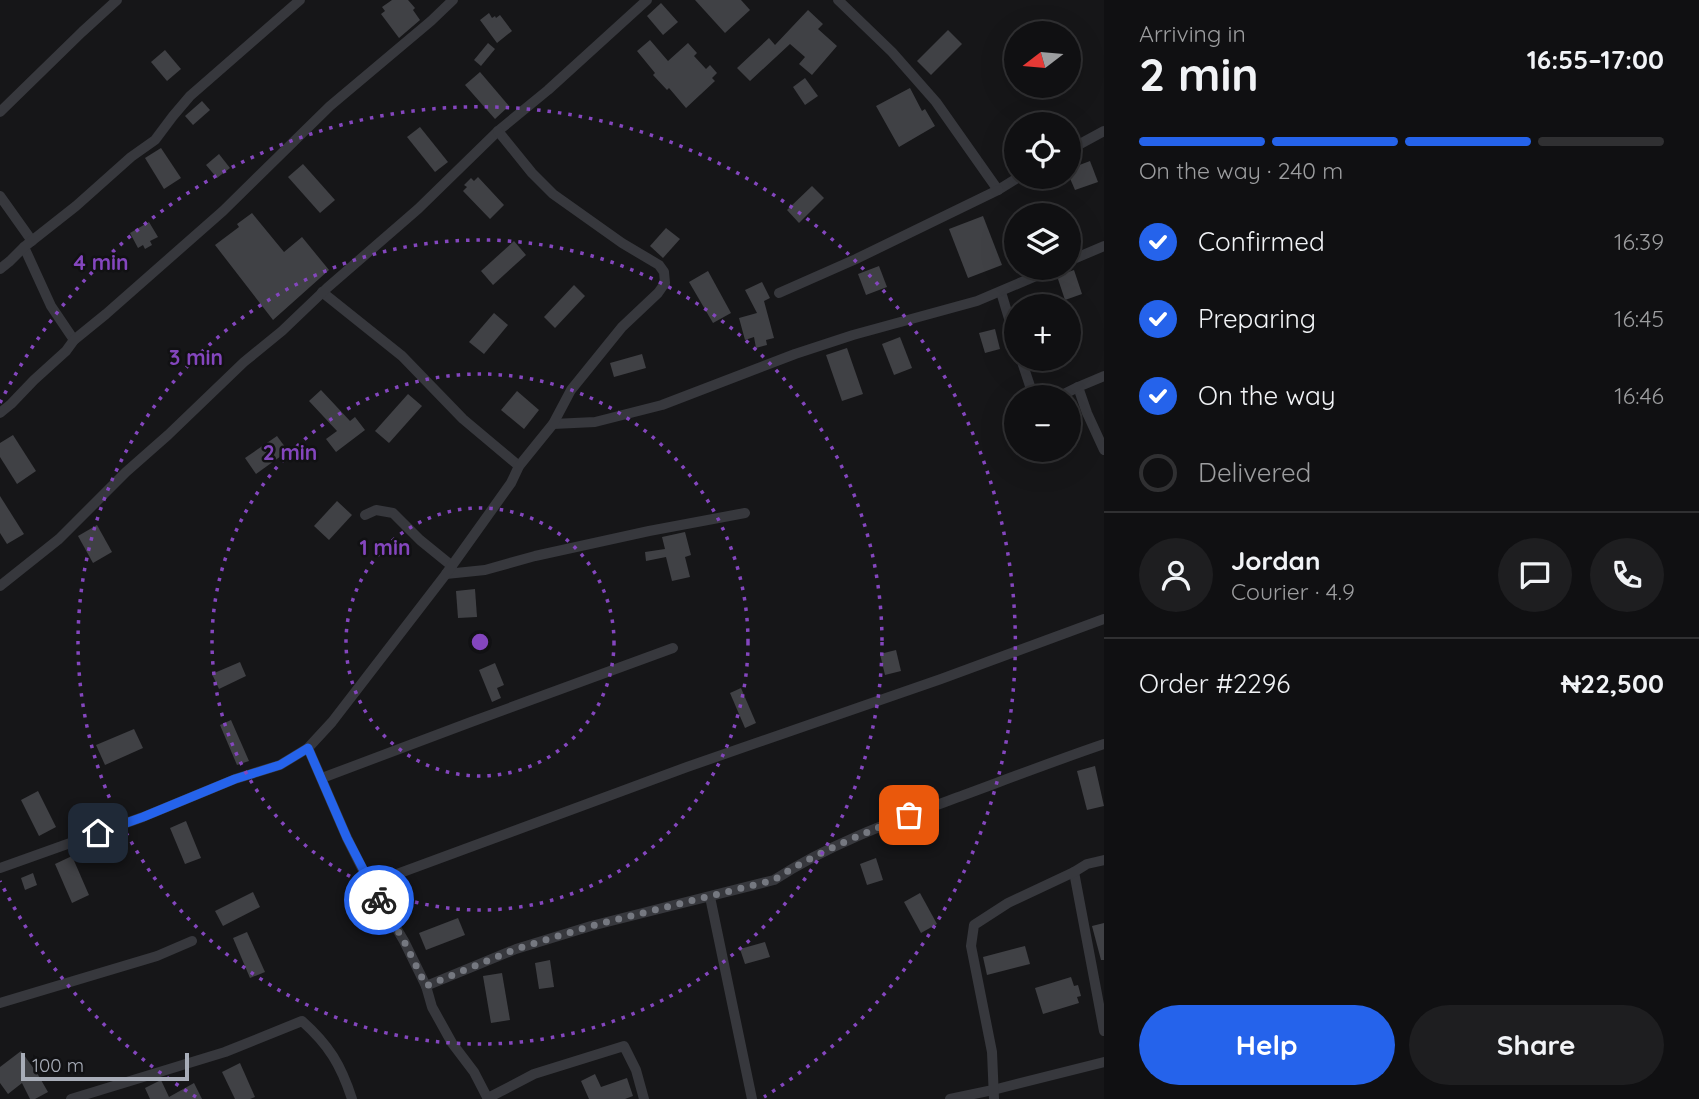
<!DOCTYPE html>
<meta charset="utf-8">
<style>
body{margin:0;font-family:Quicksand,sans-serif;background:#1e1e20;color:#f1f3f6;height:100vh;display:flex;flex-direction:column;font-size:26px;white-space:nowrap}
*{box-sizing:border-box;margin:0}
p{font-size:23px;color:#9c9d9f}
.icon{flex:none;width:38px;height:38px;fill:none;stroke:currentColor;stroke-width:2;stroke-linecap:round;stroke-linejoin:round}
.map{position:relative;flex:1;overflow:hidden}
.drawer{display:flex;flex-direction:column;background:#101012;width:595px}
.drawer>*{flex:none}
.needle{width:46px;rotate:254deg}
.buttons{position:absolute;left:1004px;top:21px;display:grid;gap:14px}
.buttons a{display:grid;place-items:center;width:77px;height:77px;border-radius:50%;background:#101012;box-shadow:0 7px 28px #0002,0 0 0 2px #303032;font-size:35px}
.scale{position:absolute;left:21px;bottom:18px;width:168px;box-sizing:border-box;padding-left:7px;border:4px solid #a8adb8;border-top:0;font-size:19px;line-height:24px;white-space:nowrap;color:#a8adb8;-webkit-text-stroke:5px #111113;paint-order:stroke}
.pin{position:absolute;display:grid;place-items:center;width:60px;height:60px;color:#fff;margin:-30px;border-radius:14px;box-shadow:0 4px 10px #0006}
.courier{position:absolute;display:grid;place-items:center;width:70px;height:70px;margin:-35px;border:5px solid #2563eb;border-radius:50%;background:#fff;color:#222;box-shadow:0 2px 9px #0007}
.headline em{font-style:normal;font-weight:700}
.headline div{display:flex;flex-direction:column-reverse}
.headline{display:flex;align-items:center;justify-content:space-between;height:119px;padding:0 35px}
h1{font-size:46px;font-weight:700;line-height:52px}
.bar{display:grid;grid-template-columns:repeat(4,1fr);gap:10px 7px;align-content:center;height:84px;padding:0 35px}
.bar i{height:9px;border-radius:5px;background:#303032}
.bar .selected{background:#2563eb}
.bar p{grid-column:span 4}
.line{display:flex;align-items:center;gap:18px;padding:0 35px;border-top:2px solid #303032}
.line div{flex:1}
.round{display:grid;place-items:center;flex:none;width:74px;height:74px;border-radius:37px;background:#1e1e20}
ol{padding:0 35px;list-style:none}
li{display:flex;align-items:center;gap:21px;height:77px}
li p{margin-inline-start:auto}
li .icon{padding:7px;border-radius:50%;background:#2563eb;color:#fff;stroke-width:4}
li:last-child{color:#9c9d9f}
li i{width:38px;height:38px;border:4px solid #303032;border-radius:50%}
.primary-button{display:flex;gap:14px;margin-top:auto;padding:14px 35px}
.primary-button a{flex:1;height:80px;border-radius:42px;background:#2563eb;color:#fff;font-size:28px;font-weight:700;line-height:80px;text-align:center}
.primary-button a+a{background:#1e1e20;color:#f1f3f6}
main{display:flex;flex:1;min-height:0}
.map>svg:first-child{display:block}
</style>
<main>
<div class="map">
<svg width="1104" height="1099" viewBox="0 0 1104 1099">
<rect width="100%" height="100%" fill="#161618"/>
<g fill="#404145">
<path d="M392,0H408L415,8L413,10L420,20L399,38L381,14L385,11L382,7Z"/>
<path d="M695,0H741L750,10L725,33Z"/>
<path d="M661,3L678,22L663,35L647,16Z"/>
<path d="M808,10L823,24L818,29L837,46L812,75L799,64L805,57L790,44L750,81L737,68L769,38L775,45Z"/>
<path d="M489,13L492,18L495,16L496,18L500,15L512,31L497,43L480,20Z"/>
<path d="M948,30L962,44L931,75L917,61Z"/>
<path d="M650,40L668,61L688,43L697,53L694,56L706,69L710,65L717,73L712,78L715,81L686,108L669,88L667,90L653,75L655,73L637,51Z"/>
<path d="M488,43L495,49L481,66L474,60Z"/>
<path d="M165,50L181,69L167,81L151,62Z"/>
<path d="M480,72L509,106L495,119L465,85Z"/>
<path d="M805,78L818,96L805,105L793,87Z"/>
<path d="M910,88L922,111L925,109L935,126L899,147L876,106Z"/>
<path d="M202,101L210,110L193,125L185,116Z"/>
<path d="M420,127L448,162L435,172L407,137Z"/>
<path d="M161,148L181,178L164,189L145,158Z"/>
<path d="M219,154L230,168L217,178L206,165Z"/>
<path d="M1090,161L1098,182L1075,190L1069,176V169Z"/>
<path d="M303,164L335,200L320,213L288,177Z"/>
<path d="M478,177L504,205L490,219L463,191L467,187L464,185L471,178L474,181Z"/>
<path d="M812,186L824,198L799,223L787,210Z"/>
<path d="M252,213L284,252L302,237L329,270L273,320L215,245L239,227L237,224Z"/>
<path d="M983,216L1002,265L968,278L949,229Z"/>
<path d="M149,222L158,237L150,241L152,245L145,249L143,245L138,248L130,233Z"/>
<path d="M666,228L680,239L663,258L650,246Z"/>
<path d="M514,241L526,255L493,285L481,271Z"/>
<path d="M879,266L887,287L866,295L858,274Z"/>
<path d="M1074,270L1082,294L1065,300L1057,276Z"/>
<path d="M708,271L731,313L713,323L689,282Z"/>
<path d="M762,282L770,298L764,301L774,338L766,340L767,345L756,348L754,337L745,340L739,318L757,313L745,290Z"/>
<path d="M574,285L585,296L555,328L544,317Z"/>
<path d="M494,313L508,325L484,354L469,342Z"/>
<path d="M995,329L1000,349L985,353L979,333Z"/>
<path d="M900,337L912,368L894,375L882,344Z"/>
<path d="M847,348L863,394L842,401L826,355Z"/>
<path d="M642,354L646,368L614,377L610,363Z"/>
<path d="M321,390L350,421L355,417L365,430L336,452L326,439L337,431L309,401Z"/>
<path d="M517,391L539,410L524,429L501,410Z"/>
<path d="M408,394L422,406L389,443L375,431Z"/>
<path d="M13,435L36,471L17,484L0,457V443Z"/>
<path d="M277,436L288,451L256,474L245,458Z"/>
<path d="M0,496L24,534L7,544L0,533Z"/>
<path d="M337,501L352,515L329,540L314,526Z"/>
<path d="M97,525L112,552L93,563L78,536Z"/>
<path d="M685,532L691,555L685,557L690,577L672,581L666,557L646,561L645,552L665,549L662,537Z"/>
<path d="M475,589L477,617L458,618L456,591Z"/>
<path d="M896,650L901,671L885,675L880,654Z"/>
<path d="M240,662L246,676L219,689L212,674Z"/>
<path d="M495,663L504,685L497,688L501,698L492,702L479,670Z"/>
<path d="M741,688L756,723L745,728L730,693Z"/>
<path d="M231,720L249,761L237,765L220,725Z"/>
<path d="M134,729L143,748L105,765L96,745Z"/>
<path d="M1095,766L1104,806L1087,810L1077,771Z"/>
<path d="M38,791L56,827L39,836L21,800Z"/>
<path d="M186,821L201,858L185,864L170,828Z"/>
<path d="M72,856L89,895L72,903L55,864Z"/>
<path d="M876,858L883,880L867,885L860,864Z"/>
<path d="M33,873L37,885L25,890L21,878Z"/>
<path d="M253,892L260,907L223,926L215,911Z"/>
<path d="M920,893L937,924L921,933L904,902Z"/>
<path d="M458,918L465,935L426,950L419,933Z"/>
<path d="M1104,923V960H1101L1092,926Z"/>
<path d="M247,932L265,972L250,978L233,938Z"/>
<path d="M765,942L770,957L745,964L740,949Z"/>
<path d="M1025,946L1030,964L987,975L983,957Z"/>
<path d="M550,960L554,987L539,989L535,963Z"/>
<path d="M502,973L510,1020L491,1023L483,976Z"/>
<path d="M1071,977L1074,986L1078,985L1081,996L1077,997L1079,1003L1043,1014L1035,988Z"/>
<path d="M21,1051L37,1073L48,1092L35,1099H30L22,1083L8,1094L0,1083V1067Z"/>
<path d="M240,1063L255,1097L250,1099H235L222,1072Z"/>
<path d="M595,1074L601,1087L627,1078L633,1096L625,1099H589L581,1081Z"/>
<path d="M161,1080L169,1097L194,1083L202,1099H150L145,1088Z"/>
</g>
<g fill="none" stroke-linecap="round" stroke-linejoin="round">
<g stroke="#37383d" stroke-width="10">
<path d="M838,0L892,52L936,102L998,190L1019,177"/>
<path d="M0,112L82,32L117,0"/>
<path d="M1069,150L1104,131"/>
<path d="M0,196L32,241"/>
<path d="M24,247L51,306L74,340"/>
<path d="M1069,261L1104,246"/>
<path d="M0,269L10,261L24,247L76,206L131,157L155,140L173,116L190,96L300,0"/>
<path d="M322,292L402,356L463,419L519,466"/>
<path d="M1001,292L1017,345"/>
<path d="M779,293L856,259L998,190"/>
<path d="M1021,359L1032,392L1036,397"/>
<path d="M1078,387L1087,413L1104,450"/>
<path d="M1058,397L1078,387L1104,376"/>
<path d="M0,413L11,404L34,380L66,351L74,340L106,314L223,211L330,106L431,21L453,0"/>
<path d="M553,424L595,422L662,405L795,354L853,335L977,301L1055,268"/>
<path d="M365,515L376,510L393,513L420,540L452,566"/>
<path d="M446,574L485,570L535,556L649,531L745,513"/>
<path d="M0,586L59,539L126,472L168,435L244,362L282,331L327,288L418,209L498,131L548,90L647,0"/>
<path d="M308,748L347,838L370,884L404,941L426,986L432,1007L452,1043L474,1072L488,1099"/>
<path d="M322,778L471,722L673,648"/>
<path d="M0,868L143,817L235,779L280,765L308,748L332,722L446,574L511,483L519,466L553,424L571,390L622,327L658,293L665,283L664,272L659,265L622,243L553,194L532,173L498,131"/>
<path d="M1074,872L1104,1031"/>
<path d="M370,884L687,767L941,679L1104,619"/>
<path d="M710,897L752,1099"/>
<path d="M426,986L516,949L591,926L774,880C832,842 899,819 964,795C1010,778 1057,760 1104,744"/>
<path d="M0,1003L157,956L192,941"/>
<path d="M488,1098L534,1074L624,1046L636,1070L644,1099"/>
<path d="M71,1099L225,1052L302,1021C329,1045 341,1065 352,1099"/>
<path d="M950,1099L993,1090L1104,1062"/>
<path d="M994,1099L992,1052L971,946L974,925L1008,903L1074,872L1087,864L1104,860"/>
</g>
</g>
<g fill="none" stroke-linecap="round" stroke-linejoin="round">
<path stroke="#757880" stroke-width="7" stroke-dasharray="0 12.6" d="M379,900L404,941L426,986L516,949L591,926L774,880C816,852 863,834 909,815"/>
<path stroke="#2563eb" stroke-width="9" d="M98,833L143,817L235,779L280,765L308,748L347,838L379,900"/>
</g>
<g fill="none" stroke="#8446be" stroke-width="3.5" stroke-dasharray="3.5 7">
<circle cx="480" cy="642" r="134"/>
<circle cx="480" cy="642" r="268"/>
<circle cx="480" cy="642" r="402"/>
<path d="M196 1097A536 536 0 0 1 0 881M0 403A536 536 0 1 1 764 1097"/>
</g>
<circle cx="480" cy="642" r="10" fill="#8446be" stroke="#111113" stroke-width="3.5"/>
<g font-size="21" text-anchor="middle" font-weight="bold" fill="#8446be" stroke="#111113" stroke-width="5" stroke-linejoin="round" paint-order="stroke">
<text x="101" y="270">4 min</text>
<text x="196" y="365">3 min</text>
<text x="290" y="460">2 min</text>
<text x="385" y="555">1 min</text>
</g>
</svg>
<div class="buttons">
<a><svg class="needle" viewBox="-14 -14 28 28"><path d="M0-13l5 13h-10z" fill="#e53935"/><path d="M0 13l5-13h-10z" fill="#9c9d9f"/></svg></a>
<a><svg class="icon" aria-label="locate" viewBox="0 0 24 24"><circle cx="12" cy="12" r="6"/><path d="M12 2v4M12 18v4M2 12h4M18 12h4"/></svg></a>
<a><svg class="icon" aria-label="layers" viewBox="0 0 24 24"><path d="M12 4l9 5-9 5-9-5zM3 14l9 5 9-5"/></svg></a>
<a>+</a>
<a>−</a>
</div>
<div class="scale">100 m</div>
<div class="pin" style="left:909px;top:815px;background:#ea580c"><svg class="icon" aria-label="bag" viewBox="0 0 24 24"><path d="M5 8h14l-1 12H6zM9 8a3 3 0 0 1 6 0"/></svg></div>
<div class="pin" style="left:98px;top:833px;background:#1f2937"><svg class="icon" aria-label="home" viewBox="0 0 24 24"><path d="M3 11l9-7 9 7M6 9v11h12V9"/></svg></div>
<div class="courier" style="left:379px;top:900px"><svg class="icon" aria-label="bike" viewBox="0 0 24 24"><circle cx="6" cy="16" r="4"/><circle cx="18" cy="16" r="4"/><path d="M6 16l4-8h5l3 8M10 8l3 8H6M13 5h3"/></svg></div>
</div>
<section class="drawer">
<div class="headline"><div><h1>2 min</h1><p>Arriving in</p></div><em>16:55–17:00</em></div>
<div class="bar"><i class="selected"></i><i class="selected"></i><i class="selected"></i><i></i><p>On the way · 240 m</p></div>
<ol>
<li><svg class="icon" aria-label="check" viewBox="0 0 24 24"><path d="M5 12l5 5 9-10"/></svg>Confirmed<p>16:39</p></li>
<li><svg class="icon" aria-label="check" viewBox="0 0 24 24"><path d="M5 12l5 5 9-10"/></svg>Preparing<p>16:45</p></li>
<li><svg class="icon" aria-label="check" viewBox="0 0 24 24"><path d="M5 12l5 5 9-10"/></svg>On the way<p>16:46</p></li>
<li><i></i>Delivered</li>
</ol>
<div class="line" style="height:126px"><a class="round"><svg class="icon" aria-label="person" viewBox="0 0 24 24"><circle cx="12" cy="8" r="4"/><path d="M4 21q1-7 8-7t8 7"/></svg></a><div><b>Jordan</b><p>Courier · 4.9</p></div><a class="round"><svg class="icon" aria-label="chat" viewBox="0 0 24 24"><path d="M4 5h16v11H9l-5 4z"/></svg></a><a class="round"><svg class="icon" aria-label="phone" viewBox="0 0 24 24"><path d="M5 4h4l2 5-3 2q2 4 5 5l2-3 5 2v4C11 20 4 13 5 4z"/></svg></a></div>
<div class="line" style="height:91px"><div>Order #2296</div><b>₦22,500</b></div>
<div class="primary-button"><a>Help</a><a>Share</a></div>
</section>
</main>
